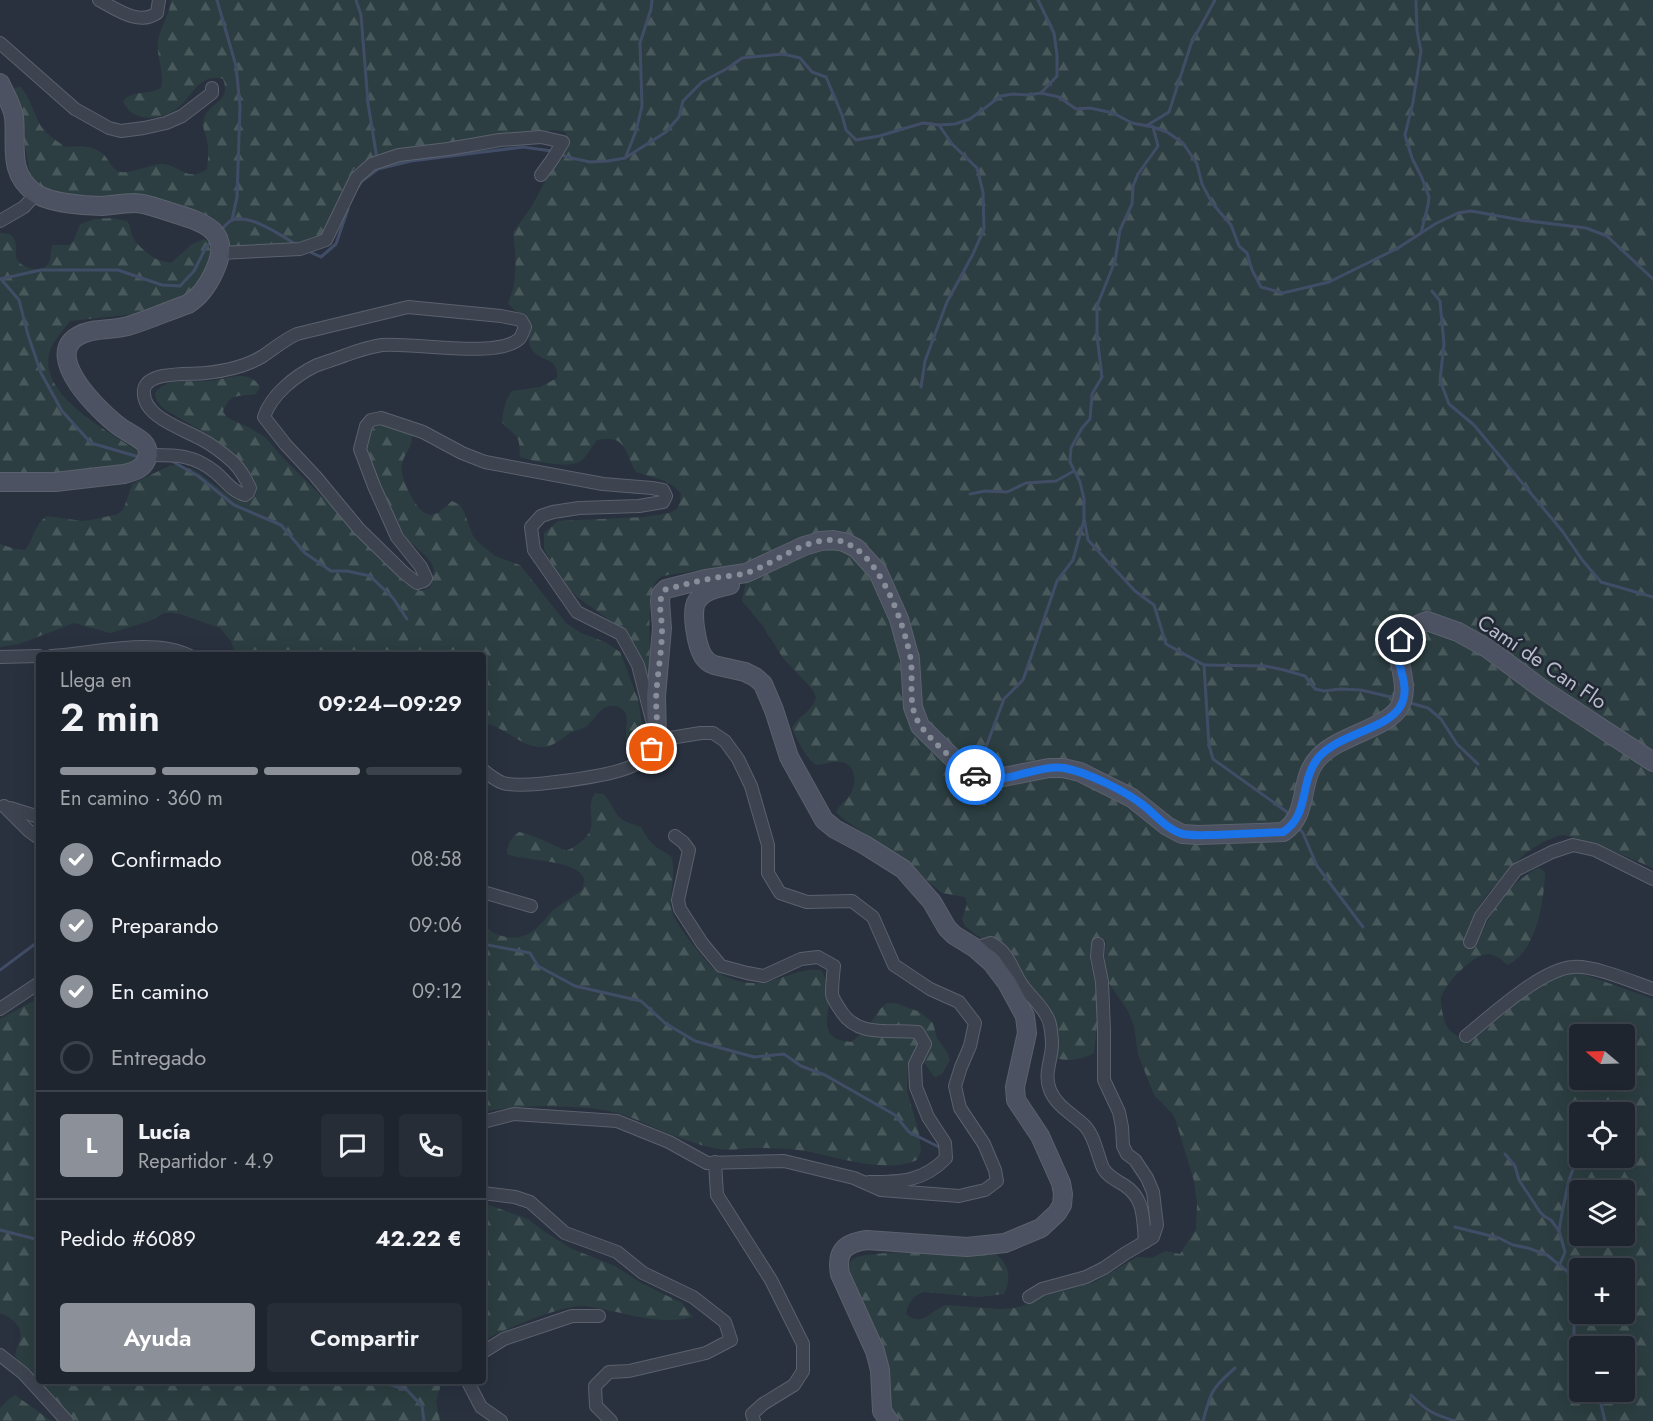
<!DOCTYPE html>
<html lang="es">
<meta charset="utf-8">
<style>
body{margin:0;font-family:Jost,sans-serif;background:#272d37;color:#f1f3f6;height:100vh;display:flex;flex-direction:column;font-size:22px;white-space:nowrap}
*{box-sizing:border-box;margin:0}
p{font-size:20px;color:#a1a5aa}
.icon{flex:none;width:33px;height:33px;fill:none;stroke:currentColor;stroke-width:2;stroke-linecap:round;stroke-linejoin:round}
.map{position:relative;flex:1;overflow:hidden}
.details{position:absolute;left:36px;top:652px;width:450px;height:732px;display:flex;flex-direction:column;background:#1f252f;border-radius:6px;box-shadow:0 6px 24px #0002,0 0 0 2px #3c424b}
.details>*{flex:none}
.needle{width:39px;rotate:289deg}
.tools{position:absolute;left:1569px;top:1024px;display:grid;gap:12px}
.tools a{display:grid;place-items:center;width:66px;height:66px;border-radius:6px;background:#1f252f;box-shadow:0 6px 24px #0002,0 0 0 2px #3c424b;font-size:30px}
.pin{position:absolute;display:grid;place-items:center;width:51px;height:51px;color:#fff;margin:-26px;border:3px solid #fff;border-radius:50%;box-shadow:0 2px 6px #0007}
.courier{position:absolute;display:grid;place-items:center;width:60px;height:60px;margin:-30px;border:4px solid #1a73e8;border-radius:50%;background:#fff;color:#222;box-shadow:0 2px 8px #0007}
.head em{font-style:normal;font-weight:600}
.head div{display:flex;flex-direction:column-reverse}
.head{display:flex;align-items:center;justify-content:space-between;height:102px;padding:0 24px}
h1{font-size:39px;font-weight:600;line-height:45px}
.bar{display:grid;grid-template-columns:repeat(4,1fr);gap:9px 6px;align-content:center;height:72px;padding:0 24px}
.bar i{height:8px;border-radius:4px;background:#3c424b}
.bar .current{background:#8c9099}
.bar p{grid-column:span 4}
.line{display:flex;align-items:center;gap:15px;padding:0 24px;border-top:2px solid #3c424b}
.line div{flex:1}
.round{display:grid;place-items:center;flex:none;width:63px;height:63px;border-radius:6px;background:#272d37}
ol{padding:0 24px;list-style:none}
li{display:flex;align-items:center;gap:18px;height:66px}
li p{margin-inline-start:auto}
li .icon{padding:6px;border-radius:50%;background:#8c9099;color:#fff;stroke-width:4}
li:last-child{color:#a1a5aa}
li i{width:33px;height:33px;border:3px solid #3c424b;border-radius:50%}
.action{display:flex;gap:12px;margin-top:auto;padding:12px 24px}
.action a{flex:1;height:69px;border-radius:6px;background:#8c9099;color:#fff;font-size:24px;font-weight:600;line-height:69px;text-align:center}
.action a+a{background:#272d37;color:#f1f3f6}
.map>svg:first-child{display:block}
</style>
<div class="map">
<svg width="1653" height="1421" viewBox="0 0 1653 1421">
<defs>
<pattern id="forest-firs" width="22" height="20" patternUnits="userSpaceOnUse" patternTransform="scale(1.5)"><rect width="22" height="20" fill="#2c3e41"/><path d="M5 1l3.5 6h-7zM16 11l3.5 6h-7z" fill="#48585b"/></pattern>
</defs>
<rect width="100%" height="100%" fill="#29313f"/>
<g fill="url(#forest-firs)" fill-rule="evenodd">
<path d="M171,0H1653V868L1604,847L1565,835L1557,836L1541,843L1526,853L1509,869L1486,896L1476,910L1468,933L1473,946C1481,936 1486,925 1492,913C1500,897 1521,875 1539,868L1545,872C1544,902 1537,950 1508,965C1502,960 1496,955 1488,954C1473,954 1445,984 1441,997C1440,1003 1444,1024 1448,1028C1452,1034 1461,1038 1467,1042L1483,1031L1516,1002L1561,974H1583L1653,999V1421H901L888,1407L850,1287C850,1280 845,1266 852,1260C865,1248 970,1254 994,1253C1009,1263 1012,1278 1004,1294L980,1297L924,1292C913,1295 908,1303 906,1314C923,1328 929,1311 946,1305L1000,1309L1015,1308L1030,1303L1044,1296L1095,1282L1137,1257L1152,1258L1166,1251L1180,1254L1196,1229L1197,1204L1194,1181L1175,1118L1171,1112L1154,1095L1138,1054L1134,1026L1128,1011L1106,979L1104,964L1106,941L1099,937C1080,952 1096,976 1098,995C1099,1012 1096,1037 1094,1053C1085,1059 1066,1062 1056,1058C1057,1043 1059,1027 1052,1013L1024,979L1015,958L1001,944L983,940L965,926L962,919L967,904L965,897L942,893L895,854L842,818L836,812C840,804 847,801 851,793C857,783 856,763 840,762C832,761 824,765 816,765C804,756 798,741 792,728C798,716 812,712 816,697L813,690L783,658L763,626L742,601L746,581L735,565L668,575C663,576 659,577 656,582C645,596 652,663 649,685L643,661L625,633L612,622L577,597L560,579L544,549V533L558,521L644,517L669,513L677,509L680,502L681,494C671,479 652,478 636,472C625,455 628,433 597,440C592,446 588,455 582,460C572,470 532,461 520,457C519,448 521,439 513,433C509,429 505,427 502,422C503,411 505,401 512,391L540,387L557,378C560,356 539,363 531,348C527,339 529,328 527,319L513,309L508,303C518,283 516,254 513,232L530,209L565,146L566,132L554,130L473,141L371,160L354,169L322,236L300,246L228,249L217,223L179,210L60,196L36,185L31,179L22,130L12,88L21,87C30,99 33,110 39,123C44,133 56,140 65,147C79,146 94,144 105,156C110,162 112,170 121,172C131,174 152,163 163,164C180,165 187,183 207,169C208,160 209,150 207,141C206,134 201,126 204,118C209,103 232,102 223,79C198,72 192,99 175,110C158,121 131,122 123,101C134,89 147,96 161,88C165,72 156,57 158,41C160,27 170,15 171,0ZM1580,1035H1624V1080H1580ZM1580,1113H1624V1158H1580ZM1580,1191H1624V1236H1580ZM1580,1269H1624V1314H1580ZM1580,1347H1624V1392H1580Z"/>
<path d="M112,218L127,221C131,226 130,229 132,235C134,243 149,255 156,259C161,261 166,262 171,263L191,245L204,239L213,243L216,250L204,280L177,301L135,314L70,321C64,329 55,339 51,348C33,392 105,429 134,449L140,454L141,463L119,474H0V233L10,234C12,236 15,239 15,242C17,246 15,252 16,257C19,266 31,270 40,269C52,267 50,255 52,245H69L74,240L80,224L95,219Z"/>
<path d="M238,376C249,376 254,378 260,387L256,394C240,397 229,392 223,412L228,418L252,429L266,438L282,457L349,523L406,584L421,591L430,588L434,571L432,564L427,557L408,540L390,511L366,447L372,430L378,425L387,424L412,433C413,448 405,451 402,464C399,476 413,503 422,511C423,512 429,515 430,515L438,513L452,501L460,505L464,512L473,536L480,544L495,556L520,565L566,623L581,633L605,642L620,652L638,699L643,730L636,745L628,746C623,734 629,725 626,714C624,710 620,707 616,706C601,704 596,718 587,726C582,730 575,730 570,733C561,739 553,747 542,747C525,747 514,736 500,729C495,726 489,724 483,722V656L233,655L234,650L231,641L220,628L180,614L172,613H164L150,621L110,633L74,623L19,644L0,647V544L15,549L25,550C35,538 33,526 47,516L82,521L91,520L118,514L124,508L132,484L171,465H179L196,471L232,498L240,501H249C250,500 256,495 256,494C258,490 256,484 254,480C238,446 194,428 163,408L157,401L155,393C167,376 191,383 209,381C219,380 228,377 238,376Z"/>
<path d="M595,793L603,794C610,800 612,808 618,816C624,823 633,824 641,827C651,845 654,846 671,856C677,874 669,890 671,908C673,923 701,954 711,967C728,981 748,986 770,981C787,977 802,968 821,970C824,976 828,982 829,988C833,1011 812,1039 851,1042L865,1031L880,1009L887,1003H895L920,1012L933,1023L937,1038L947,1052L950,1060L942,1074L935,1077C925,1067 926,1057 910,1058L908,1065L907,1091L919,1133L921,1151L917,1160C888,1174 836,1157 805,1151C787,1148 768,1148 750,1148C738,1149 726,1151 714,1148C682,1142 654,1126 624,1115C590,1104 518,1104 483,1112V923C490,932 496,935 507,937C536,941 540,919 560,905C568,899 576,896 583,889C583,887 584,881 584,879C578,859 524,861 507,854C508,843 511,838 519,832C532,834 553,845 566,851C573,848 577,845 583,840C601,824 583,812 595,793Z"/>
<path d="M39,998V1382H442L436,1401L440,1421H75L24,1370L15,1355C16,1349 18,1345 20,1340C24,1326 11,1317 0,1313V1019Z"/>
<path d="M483,1203L528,1219L542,1230L572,1249L615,1266L641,1283L682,1303L693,1317C663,1325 632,1315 602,1309C596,1308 589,1306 583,1306C562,1305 502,1330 483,1341Z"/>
<path d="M15,1395L51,1421H0V1408L8,1400Z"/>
</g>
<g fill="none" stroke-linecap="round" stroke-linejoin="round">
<g stroke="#414d66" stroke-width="3">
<path d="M217,0L236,66L240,106L237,197L232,220"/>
<path d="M356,0L361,15L368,103L377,159"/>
<path d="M1038,0L1054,33L1057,55V76L1041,93"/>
<path d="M1416,0L1417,31L1421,51L1413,102L1405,135L1412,158L1422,178L1429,197L1428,205L1421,233"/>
<path d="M1146,126L1169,112L1191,44L1215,0"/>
<path d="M1153,127L1158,146L1138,174L1133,186L1132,204L1120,230L1115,261L1097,306V336L1102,377L1092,394L1090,419L1082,428L1071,448L1070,462L1080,482L1084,499V518L1088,540L1135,591L1154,605L1166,644L1204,665L1209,745L1213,759L1287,812L1290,817"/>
<path d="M558,153L567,157L590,162L608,161L625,158L666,132L679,117L683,101L702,82L728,68L742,58L783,54L800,58L812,72L826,77L842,115L846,130L856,140L879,136L923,123L939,125L955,124L970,119L1001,96L1013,94L1027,95L1041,93L1059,97L1076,109L1090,108L1113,113L1132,123L1153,127L1167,132L1183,143L1197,164L1202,184L1212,203L1231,225L1239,246L1247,253L1252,270L1261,287L1283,293L1329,282L1398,248L1435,224L1458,213L1471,211L1521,220L1586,228L1607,236L1653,279"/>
<path d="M626,156L636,131L642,106L640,43L651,9L652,0"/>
<path d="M358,187L362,181L378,169L411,161L523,147L552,151"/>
<path d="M221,230C224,227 228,222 232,220C249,213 282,236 297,245"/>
<path d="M308,251L321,257L336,244L348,209"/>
<path d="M0,279L41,270H118L162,285L180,286L194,271L206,247L211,242"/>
<path d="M1,279L19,300L28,335L41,373L62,411L91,443L139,457"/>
<path d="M1432,291L1440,301L1444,344L1440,380L1449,404L1474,425L1563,532L1583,561L1601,582L1653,597"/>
<path d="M921,387L925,361L947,302L973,254L984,229L983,192L977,168L952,144L939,125"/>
<path d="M170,460L198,476L234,505L281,525L305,553L331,571H347L370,576L393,598L407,619"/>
<path d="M970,494L985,491L1007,492L1026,483L1056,481L1074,471"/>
<path d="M1204,665L1265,666L1284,670L1305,676L1315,689L1324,691L1340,689L1361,690L1395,698"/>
<path d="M1407,702L1428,708L1441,719L1457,744L1478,764"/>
<path d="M986,747L1004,699L1023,680L1057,581L1073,560L1084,520"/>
<path d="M1298,827L1303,833L1317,866L1363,927"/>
<path d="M483,944L530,953L538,966L575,986L641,1001L665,1023L695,1041L754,1057L784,1054L801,1066L825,1075L895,1115L909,1132L939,1147"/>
<path d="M0,970L39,941"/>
<path d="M1505,1154L1515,1166L1519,1180L1540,1212L1544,1216L1551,1220L1559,1231"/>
<path d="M1455,1227L1499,1238L1513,1245L1528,1248L1547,1255L1567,1271L1576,1289L1578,1303L1574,1321V1335L1576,1348L1580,1356"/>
<path d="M0,1230L39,1240"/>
<path d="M1560,1264L1565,1252L1559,1231L1562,1213L1569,1180L1579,1153"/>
<path d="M382,1382L407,1390L422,1406L424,1421"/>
<path d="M1598,1392L1605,1421"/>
<path d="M1411,1395C1428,1412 1433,1414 1455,1421"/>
<path d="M1203,1421C1211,1391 1212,1388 1235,1368"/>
</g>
<g stroke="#5b616d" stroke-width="14">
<g id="street">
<path d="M99,0C116,9 139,26 157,13L159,0"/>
<path d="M0,43L75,109L109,128L121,131L144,128L166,123L182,116L212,93V88"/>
<path d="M0,221L24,207L36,194"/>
<path d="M220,253L300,249L326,240L356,178L372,164L399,155L448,149L500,140L541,137L563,142L552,160L541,175"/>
<path d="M148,455C175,455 193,454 215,472C225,480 232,492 245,495L248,493L250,488C246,479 240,469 233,462C223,453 211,444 199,438C181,428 141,416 144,390C147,370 192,375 206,373C224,371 247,366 263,356C275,348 284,340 297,334L408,307L501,316L521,320L525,327C523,331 522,336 519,339C496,359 413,342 382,345C369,347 357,351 346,355C336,359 325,362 315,366C295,376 271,395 264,417L286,445L316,477L359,529L404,573L417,583L424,581L426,578L421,567L397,537L374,486L360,449L366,426L371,420L381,418L423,432L462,453L485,462L603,484L652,488L663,490L666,496L663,502L639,506L579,508L553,512L541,516L531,527L534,550L577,612L621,634L638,665L652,720"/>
<path d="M51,656C93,654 153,637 190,656"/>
<path d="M0,657L39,656"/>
<path d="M483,770C489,775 495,780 503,783C524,789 612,776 632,766C644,760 652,750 657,739"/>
<path d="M4,806L29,831L39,838"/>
<path d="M10,808L39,817"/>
<path d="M675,836L683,842L689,850L678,900L680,909L702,943L721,966L747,973L764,976L801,959L818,957L834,966C833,975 832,985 832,994C833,1000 838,1006 841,1011C858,1038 890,1029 918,1032L925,1044L915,1064L916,1087L928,1117L945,1143L946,1158C923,1182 900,1182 869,1182"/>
<path d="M483,892L531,906"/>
<path d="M1470,942L1481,916L1516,870L1552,852L1573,845L1595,850L1653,879"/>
<path d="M975,948L991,943C1011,954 1011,970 1023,986C1030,996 1040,1004 1046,1015C1051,1022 1051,1032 1052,1041C1053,1058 1043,1073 1050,1090C1057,1107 1073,1114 1085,1126C1095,1137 1097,1154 1103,1168C1108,1177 1116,1180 1124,1185C1145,1198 1143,1220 1145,1242"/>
<path d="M0,1009L39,983"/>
<path d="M1466,1036C1491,1016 1541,969 1573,967C1593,965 1633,982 1653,989"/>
<path d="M483,1122L514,1114L617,1121L669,1142L707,1163L784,1161L854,1178L881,1190L959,1196L985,1190L997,1181L995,1170L984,1144L960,1108L955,1086L961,1067L970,1046L975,1023L959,1002L930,989L894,965L873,917L852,901L807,902L780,893L768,873V845L751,786L738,759L725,741L713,733H701L670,738L657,739"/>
<path d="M715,1162L717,1195L771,1280L803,1344V1371L794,1385L763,1404L752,1414L754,1421"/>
<path d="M483,1193L515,1197L530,1202L565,1233L617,1252L643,1273L693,1297L725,1322L731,1340L706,1353L629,1371L609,1372L595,1386L596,1406L611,1421"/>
<path d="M1029,1297L1042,1289L1086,1277L1104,1268L1126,1253L1153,1237L1157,1225L1153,1192L1147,1178L1135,1160L1127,1154L1123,1146L1122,1127L1119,1112L1104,1080V1030L1102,982L1097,957L1098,944"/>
<path d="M483,1352L504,1339L572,1316H599"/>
<path d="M0,1355L23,1373L67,1421"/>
<path d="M468,1382L481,1407L501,1421"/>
</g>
</g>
<g stroke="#5b616d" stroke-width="20">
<g id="secondary">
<path d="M0,83C5,94 12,105 14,117C17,146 7,172 35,193C49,203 86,206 102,206C113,205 124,203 134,203C146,203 159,209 170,212C203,222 234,230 214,272C208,285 200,297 188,304C168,311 148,320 128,326C111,331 94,327 78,336C42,357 101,413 120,427C127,432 136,436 143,442C147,446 148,449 148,455C145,468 136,471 124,474L55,482H0"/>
<path d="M730,585C718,588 704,590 697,601C690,611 697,646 703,656C706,661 709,663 714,665L745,672L755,677L763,684L774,710L789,757L824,820L835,829L865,845L903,869L932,902L947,928L954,935L975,948L992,963L1007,983L1025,1016L1027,1033L1015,1087L1016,1100L1040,1136L1061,1183L1063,1194L1062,1205L1057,1213L1041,1228L1005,1243L967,1247L867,1240C844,1243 836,1252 840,1274L875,1351L880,1370L882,1411L889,1421"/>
<path d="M657,739L656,696L662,628L660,601L661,594L666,589L706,579L746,573L804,546L821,541L833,540L844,542L856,548L878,572L899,619L910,659L913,707L920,726L967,772L982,779H993L1049,768H1063L1080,772L1132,798L1167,826L1182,834L1199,835L1283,832C1311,814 1297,778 1320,756C1339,736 1390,727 1400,706C1414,678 1384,650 1410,629C1415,626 1422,623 1427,621L1458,632L1487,648L1545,691L1653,762"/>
</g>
</g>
<use href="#street" stroke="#3d434f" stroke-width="12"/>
<use href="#secondary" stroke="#4c5262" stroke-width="18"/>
</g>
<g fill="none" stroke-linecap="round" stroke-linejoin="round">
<path stroke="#878d99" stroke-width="6" stroke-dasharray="0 10.8" d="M652,749C660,733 656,716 656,699C657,675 662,652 662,629C662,616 656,599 666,589C681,586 695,581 710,579C722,576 735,576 746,573C775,564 799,541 830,540C876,538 905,625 911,661C913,679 909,699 915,715C922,735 952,757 967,772L975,775"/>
<path stroke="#1a73e8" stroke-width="8" d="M975,775C1001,788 1036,764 1064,768C1087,772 1125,791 1143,805C1155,814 1167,830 1183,834C1193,836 1205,835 1215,835C1238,834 1261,833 1283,832C1310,815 1299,782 1318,758C1336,735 1387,729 1400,707C1411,688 1399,673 1398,653C1398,649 1400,644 1401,640"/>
</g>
<g text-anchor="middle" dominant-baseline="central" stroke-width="5" stroke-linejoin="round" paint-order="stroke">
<g font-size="21" fill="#babeca" stroke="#222835">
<text transform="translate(1542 662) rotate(34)">Camí de Can Flo</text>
</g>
</g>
</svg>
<div class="tools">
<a><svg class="needle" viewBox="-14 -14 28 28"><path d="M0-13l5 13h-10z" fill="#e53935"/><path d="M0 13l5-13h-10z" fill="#a1a5aa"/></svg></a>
<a><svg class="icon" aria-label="locate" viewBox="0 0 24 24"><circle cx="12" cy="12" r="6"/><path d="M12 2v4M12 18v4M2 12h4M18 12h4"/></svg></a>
<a><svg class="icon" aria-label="layers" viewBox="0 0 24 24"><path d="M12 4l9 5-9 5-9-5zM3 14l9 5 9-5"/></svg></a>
<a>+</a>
<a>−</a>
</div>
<div class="pin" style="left:652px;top:749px;background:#ea580c"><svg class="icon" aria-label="bag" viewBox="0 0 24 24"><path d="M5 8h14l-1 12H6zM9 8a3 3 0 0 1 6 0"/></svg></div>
<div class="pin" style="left:1401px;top:640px;background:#1f2937"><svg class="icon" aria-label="home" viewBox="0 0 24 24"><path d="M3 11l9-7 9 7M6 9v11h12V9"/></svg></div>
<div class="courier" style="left:975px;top:775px"><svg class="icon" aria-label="car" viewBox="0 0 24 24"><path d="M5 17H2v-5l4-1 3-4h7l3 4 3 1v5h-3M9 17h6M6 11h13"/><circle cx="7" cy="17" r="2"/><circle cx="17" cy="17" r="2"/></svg></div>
<section class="details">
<div class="head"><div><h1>2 min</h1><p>Llega en</p></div><em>09:24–09:29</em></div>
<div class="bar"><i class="current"></i><i class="current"></i><i class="current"></i><i></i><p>En camino · 360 m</p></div>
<ol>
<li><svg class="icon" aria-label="check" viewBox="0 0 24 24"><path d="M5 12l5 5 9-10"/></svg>Confirmado<p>08:58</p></li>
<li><svg class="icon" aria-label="check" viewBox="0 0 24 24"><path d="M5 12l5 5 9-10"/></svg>Preparando<p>09:06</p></li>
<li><svg class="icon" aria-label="check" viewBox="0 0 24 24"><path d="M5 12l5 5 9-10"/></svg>En camino<p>09:12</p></li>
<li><i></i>Entregado</li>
</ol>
<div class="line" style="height:108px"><b class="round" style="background:#8c9099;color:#fff">L</b><div><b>Lucía</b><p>Repartidor · 4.9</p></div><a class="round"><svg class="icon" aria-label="chat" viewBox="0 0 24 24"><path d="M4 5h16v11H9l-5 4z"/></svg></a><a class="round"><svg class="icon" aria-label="phone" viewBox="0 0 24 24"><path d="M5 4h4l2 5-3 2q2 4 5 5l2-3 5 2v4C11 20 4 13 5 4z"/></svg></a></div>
<div class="line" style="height:78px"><div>Pedido #6089</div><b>42.22 €</b></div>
<div class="action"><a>Ayuda</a><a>Compartir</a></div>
</section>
</div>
